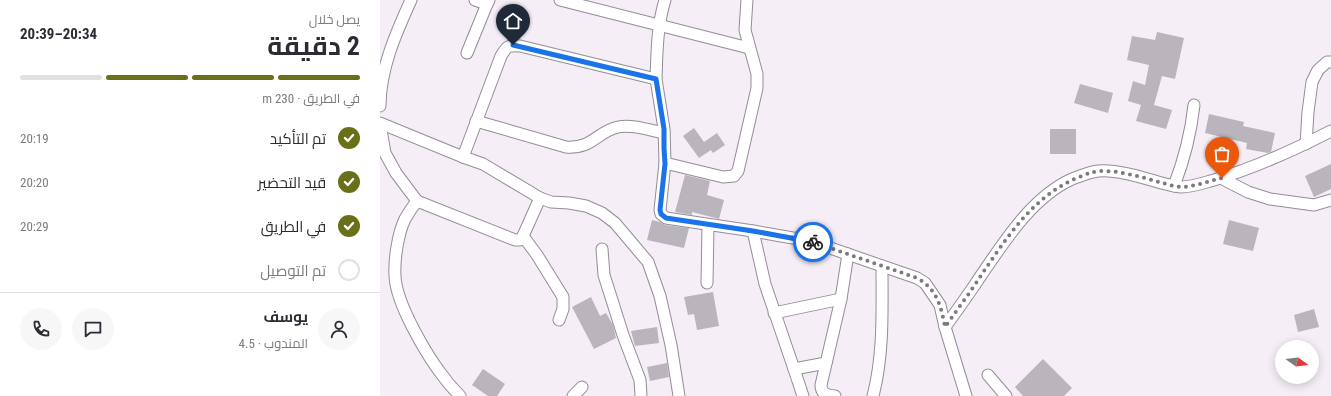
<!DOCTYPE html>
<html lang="ar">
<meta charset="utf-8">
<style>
body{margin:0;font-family:"Roboto Condensed",Cairo,sans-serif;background:#f7f7f7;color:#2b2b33;direction:rtl;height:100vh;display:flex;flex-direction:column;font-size:15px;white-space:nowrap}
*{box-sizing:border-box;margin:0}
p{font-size:13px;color:#7c7c81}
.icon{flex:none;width:22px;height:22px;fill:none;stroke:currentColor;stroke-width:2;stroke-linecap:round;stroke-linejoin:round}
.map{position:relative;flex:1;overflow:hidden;direction:ltr}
.sheet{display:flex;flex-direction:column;background:#fff;width:380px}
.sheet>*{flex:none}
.needle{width:26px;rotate:105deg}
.fabs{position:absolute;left:895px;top:340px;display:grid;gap:8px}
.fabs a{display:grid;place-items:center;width:44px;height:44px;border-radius:50%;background:#fff;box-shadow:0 2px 10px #0003;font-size:20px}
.pin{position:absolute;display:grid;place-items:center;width:34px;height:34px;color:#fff;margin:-41px -17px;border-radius:50% 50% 50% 0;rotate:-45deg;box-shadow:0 0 4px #0007}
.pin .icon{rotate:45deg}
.courier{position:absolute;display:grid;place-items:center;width:40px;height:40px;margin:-20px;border:3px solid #1a73e8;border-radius:50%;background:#fff;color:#222;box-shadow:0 1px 5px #0007}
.summary em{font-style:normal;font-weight:700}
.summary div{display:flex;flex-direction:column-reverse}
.summary{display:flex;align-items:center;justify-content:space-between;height:68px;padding:0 20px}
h1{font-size:26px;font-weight:700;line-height:30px}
.bar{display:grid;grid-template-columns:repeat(4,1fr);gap:6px 4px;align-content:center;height:48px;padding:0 20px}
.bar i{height:5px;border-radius:3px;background:#e1e1e2}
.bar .current{background:#6a7017}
.bar p{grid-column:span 4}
.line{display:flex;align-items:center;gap:10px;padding:0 20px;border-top:1px solid #e1e1e2}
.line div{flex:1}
.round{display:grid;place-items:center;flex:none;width:42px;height:42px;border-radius:21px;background:#f7f7f7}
ol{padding:0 20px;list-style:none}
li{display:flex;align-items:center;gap:12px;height:44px}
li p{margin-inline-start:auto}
li .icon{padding:4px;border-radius:50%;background:#6a7017;color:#fff;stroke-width:4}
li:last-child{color:#7c7c81}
li i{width:22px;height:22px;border:2px solid #e1e1e2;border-radius:50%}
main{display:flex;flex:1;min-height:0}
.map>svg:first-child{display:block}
</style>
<main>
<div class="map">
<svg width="951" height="396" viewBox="0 0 951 396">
<rect width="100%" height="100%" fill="#f5eef7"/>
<g fill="#bab4bc">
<path d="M777,32L804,38L795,79L782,76L774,105L792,110L786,129L756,121L761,105L748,101L753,81L765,85L769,65L747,60L752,36L775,40Z"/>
<path d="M700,84L733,93L728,113L694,103Z"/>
<path d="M829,114L864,122L863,126L895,133L891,152L888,153L866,149L867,143L825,133Z"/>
<path d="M314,128L324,142L337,133L345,145L333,153L331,150L319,158L303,136Z"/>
<rect x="670" y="129" width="26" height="25"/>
<path d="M951,164V189L934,197L925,176Z"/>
<path d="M305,175L330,181L327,195L344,200L339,219L312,212V215L295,212Z"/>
<path d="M272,220L280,222L285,225L309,228L304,248L267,240Z"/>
<path d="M849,220L879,228L873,251L843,244Z"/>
<path d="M333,292L339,326L317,330L314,314L308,315L304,297Z"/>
<path d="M211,297L220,316L226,313L233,325L236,338L214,349L192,307Z"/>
<path d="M934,309L939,327L918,332L914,315Z"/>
<path d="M277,327L279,343L255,346L251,331Z"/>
<path d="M663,359L692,388L684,396H643L635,387Z"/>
<path d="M287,363L289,377L270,381L267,367Z"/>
<path d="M103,369L125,384L117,396H108L92,385Z"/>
</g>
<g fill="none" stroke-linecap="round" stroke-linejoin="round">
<g stroke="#938d95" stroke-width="13">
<g id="street">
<path d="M95,0L107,4L109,0"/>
<path d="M180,0L369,48"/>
<path d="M87,53L107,4"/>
<path d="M276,79C277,52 277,26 285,0"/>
<path d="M0,106C0,69 16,33 31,0"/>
<path d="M96,121L186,147C213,149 216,132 238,127C252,124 269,130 284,133"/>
<path d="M0,123L83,157L121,56C127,46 128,45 140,46L276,79L284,129L285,163L280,210L281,214L286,218L373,231L430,241L537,278L545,283L560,305L565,327L586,396"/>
<path d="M0,124L5,153L16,173L37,201C33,206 29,212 25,219C18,233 14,260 15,276C16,304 48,358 66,380C70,386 76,391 80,396"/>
<path d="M926,144L928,112L932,82L938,70L947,62H951"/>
<path d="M285,163L343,177L354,176L358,171L377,88V74L365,30L367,0"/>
<path d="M841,178L868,192L890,199L934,205L951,200"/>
<path d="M794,186C804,160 811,133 814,105"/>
<path d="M160,198L171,202L189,203L206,206L222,213L235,223L268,262L280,296L291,345L299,396"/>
<path d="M37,201L135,240H140L143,236L160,198L103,164L83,157"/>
<path d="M373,231L385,284L414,369L446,363"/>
<path d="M143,236L157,255L183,297V309L179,320"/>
<path d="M222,249L224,275L243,335L260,380L261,396"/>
<path d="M327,283L328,225"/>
<path d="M394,313L461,299"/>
<path d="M565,327C577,310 589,294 600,277C624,242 652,197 692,179C700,176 710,172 718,171C735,169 761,177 778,182C785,184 793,186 801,187C812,187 823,183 834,180C874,168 914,150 951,131"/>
<path d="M414,369L423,396"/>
<path d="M608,375L626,396"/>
<path d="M193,396L202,387"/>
<path d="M455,396C447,395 441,394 441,385L461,299L468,254"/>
<path d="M493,396C504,353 502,310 502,266"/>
</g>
</g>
<use href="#street" stroke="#fff" stroke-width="11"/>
</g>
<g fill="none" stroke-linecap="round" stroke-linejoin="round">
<path stroke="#7d797f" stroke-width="4" stroke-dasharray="0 7.2" d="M433,242L537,278C557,289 561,306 565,327C577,310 589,294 600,277C627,237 655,193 702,176C709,173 715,171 723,171C741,171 761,177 779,182C787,184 795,187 803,187C816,186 829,181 842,178"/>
<path stroke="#1a73e8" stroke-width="5" d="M133,45L276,79L284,129V148L285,164L280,210L281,214L286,218L373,231L433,242"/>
</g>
</svg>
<div class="fabs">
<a><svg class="needle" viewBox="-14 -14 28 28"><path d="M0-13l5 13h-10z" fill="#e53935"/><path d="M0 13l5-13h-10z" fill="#7c7c81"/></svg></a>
</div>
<div class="pin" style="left:842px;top:178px;background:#ea580c"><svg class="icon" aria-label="bag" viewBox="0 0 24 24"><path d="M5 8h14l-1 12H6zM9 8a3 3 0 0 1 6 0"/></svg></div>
<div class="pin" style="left:133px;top:45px;background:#1f2937"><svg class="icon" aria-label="home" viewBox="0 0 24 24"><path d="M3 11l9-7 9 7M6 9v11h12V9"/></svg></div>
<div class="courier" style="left:433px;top:242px"><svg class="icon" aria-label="bike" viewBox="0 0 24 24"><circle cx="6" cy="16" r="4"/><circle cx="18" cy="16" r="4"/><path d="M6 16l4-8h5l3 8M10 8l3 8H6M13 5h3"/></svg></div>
</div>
<section class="sheet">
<div class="summary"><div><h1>2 دقيقة</h1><p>يصل خلال</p></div><em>20:34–20:39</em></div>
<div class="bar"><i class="current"></i><i class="current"></i><i class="current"></i><i></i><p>في الطريق · 230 m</p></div>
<ol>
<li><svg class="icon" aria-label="check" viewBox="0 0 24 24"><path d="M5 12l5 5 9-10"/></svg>تم التأكيد<p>20:19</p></li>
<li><svg class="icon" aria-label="check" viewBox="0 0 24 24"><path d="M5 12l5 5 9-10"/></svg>قيد التحضير<p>20:20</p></li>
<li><svg class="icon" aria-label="check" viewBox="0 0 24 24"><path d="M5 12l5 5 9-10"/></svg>في الطريق<p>20:29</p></li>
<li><i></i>تم التوصيل</li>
</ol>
<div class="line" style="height:72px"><a class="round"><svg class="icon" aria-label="person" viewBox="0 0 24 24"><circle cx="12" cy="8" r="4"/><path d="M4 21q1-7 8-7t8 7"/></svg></a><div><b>يوسف</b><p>المندوب · 4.5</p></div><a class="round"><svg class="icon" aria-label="chat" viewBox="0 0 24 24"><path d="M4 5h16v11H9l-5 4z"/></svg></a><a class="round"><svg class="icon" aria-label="phone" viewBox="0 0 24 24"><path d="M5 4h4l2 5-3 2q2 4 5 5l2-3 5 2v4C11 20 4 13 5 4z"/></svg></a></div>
</section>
</main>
